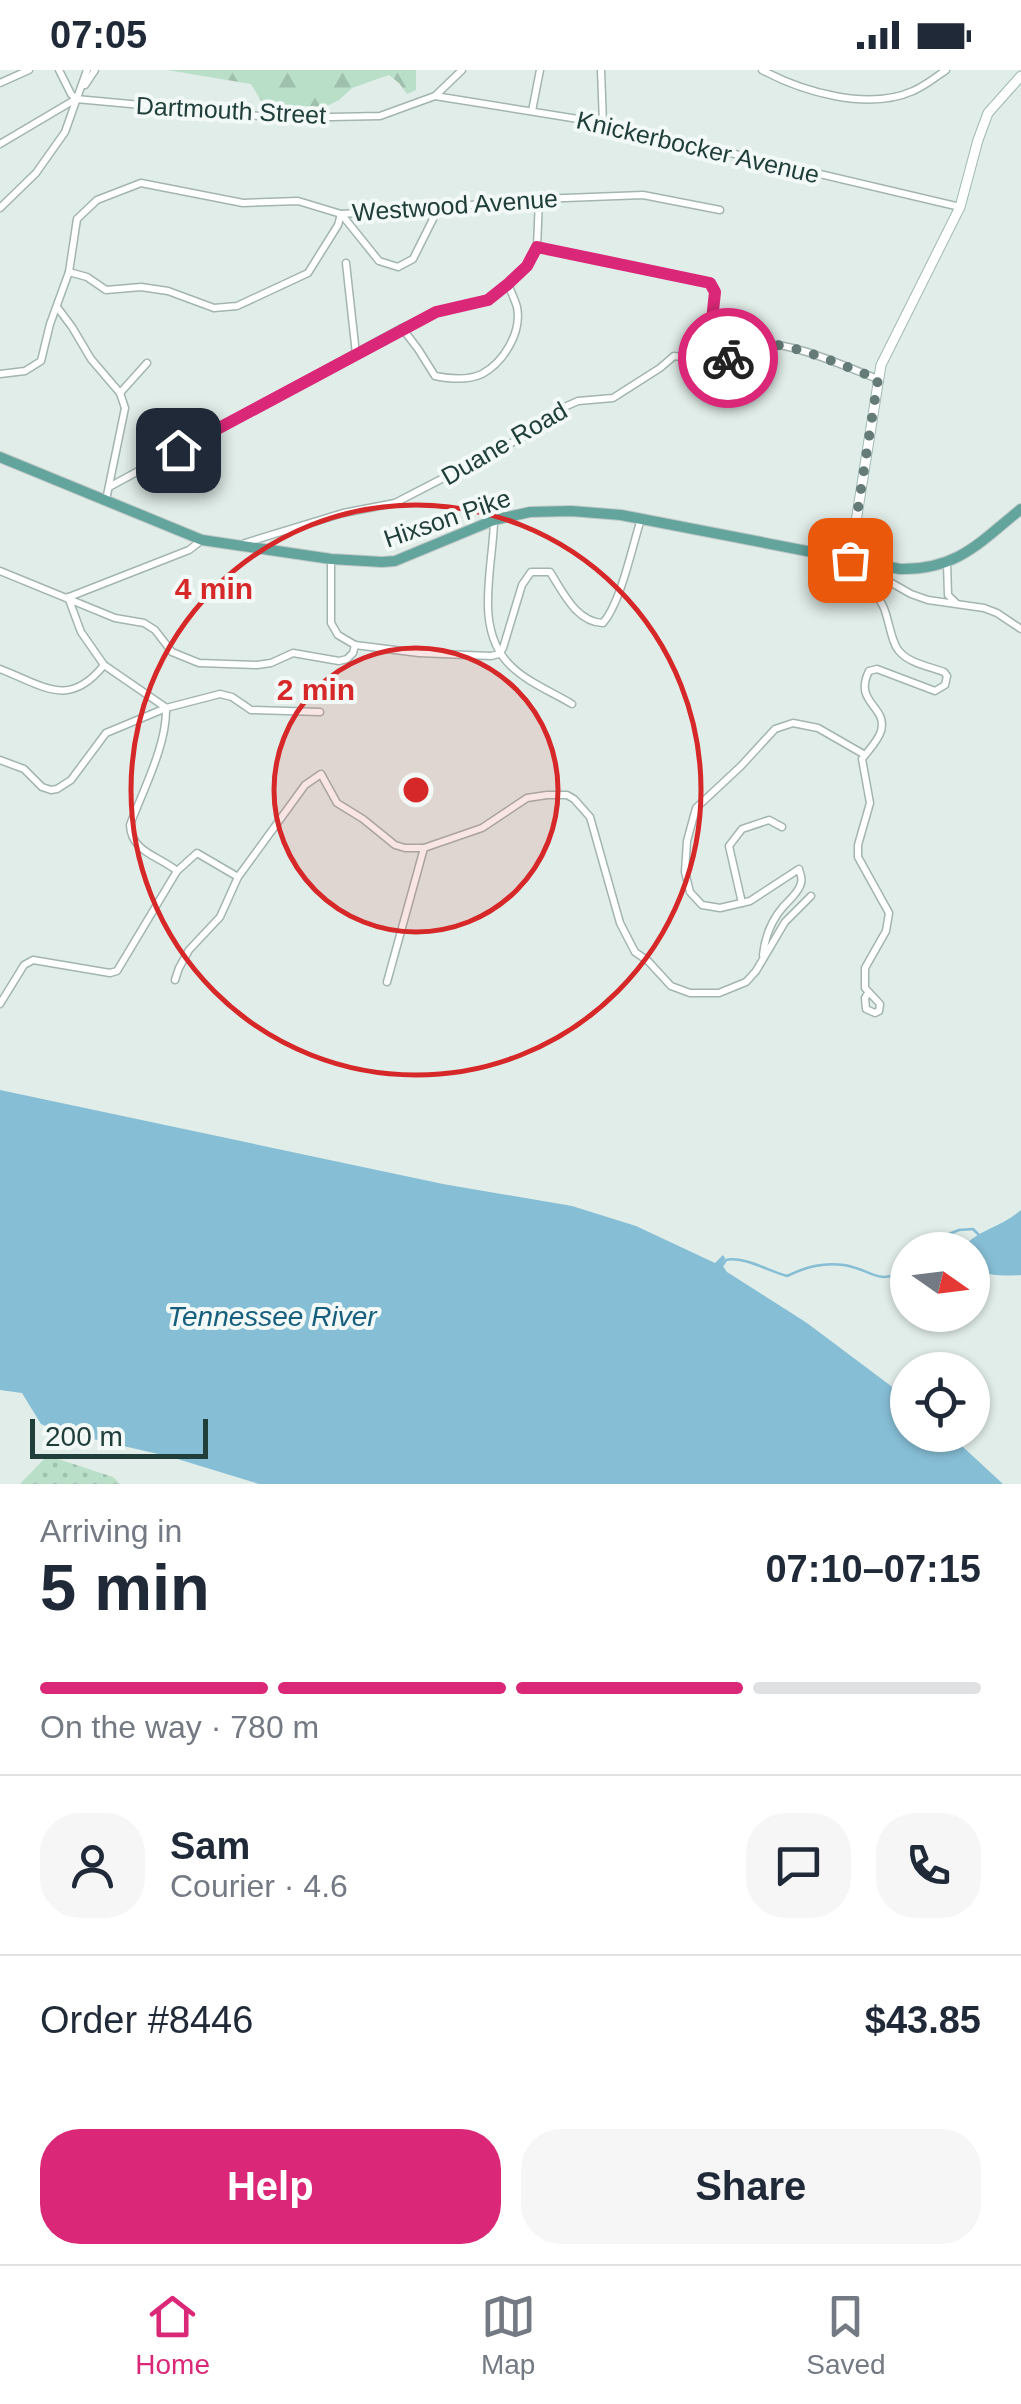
<!DOCTYPE html>
<meta charset="utf-8">
<style>
body{margin:0;font-family:Helvetica,sans-serif;background:#f6f6f7;color:#1f2937;height:100vh;display:flex;flex-direction:column;font-size:38px;white-space:nowrap}
*{box-sizing:border-box;margin:0}
p{font-size:32px;color:#747a83}
.icon{flex:none;width:55px;height:55px;fill:none;stroke:currentColor;stroke-width:2;stroke-linecap:round;stroke-linejoin:round}
.map{position:relative;height:1414px;overflow:hidden}
.details{display:flex;flex-direction:column;background:#fff;flex:1}
.details>*{flex:none}
.needle{width:65px;rotate:104deg}
.fabs{position:absolute;left:890px;top:1162px;display:grid;gap:20px}
.fabs a{display:grid;place-items:center;width:100px;height:100px;border-radius:50%;background:#fff;box-shadow:0 2px 8px #0004;font-size:50px}
.scale{position:absolute;left:30px;bottom:25px;width:178px;box-sizing:border-box;padding-left:10px;border:5px solid #203e3a;border-top:0;font-size:28px;line-height:35px;white-space:nowrap;color:#203e3a;-webkit-text-stroke:8px #f2f9f6;paint-order:stroke}
.pin{position:absolute;display:grid;place-items:center;width:85px;height:85px;color:#fff;margin:-42px;border-radius:20px;box-shadow:0 5px 15px #0006}
.courier{position:absolute;display:grid;place-items:center;width:100px;height:100px;margin:-50px;border:8px solid #db2777;border-radius:50%;background:#fff;color:#222;box-shadow:0 2px 12px #0007}
.head em{font-style:normal;font-weight:700}
.head div{display:flex;flex-direction:column-reverse}
.head{display:flex;align-items:center;justify-content:space-between;height:170px;padding:0 40px}
h1{font-size:65px;font-weight:700;line-height:75px}
.bar{display:grid;grid-template-columns:repeat(4,1fr);gap:15px 10px;align-content:center;height:120px;padding:0 40px}
.bar i{height:12px;border-radius:8px;background:#e0e1e3}
.bar .on{background:#db2777}
.bar p{grid-column:span 4}
.line{display:flex;align-items:center;gap:25px;padding:0 40px;border-top:2px solid #e0e1e3}
.line div{flex:1}
.round{display:grid;place-items:center;flex:none;width:105px;height:105px;border-radius:40px;background:#f6f6f7}
.button{display:flex;gap:20px;margin-top:auto;padding:20px 40px}
.button a{flex:1;height:115px;border-radius:40px;background:#db2777;color:#fff;font-size:40px;font-weight:700;line-height:115px;text-align:center}
.button a+a{background:#f6f6f7;color:#1f2937}
.status{display:flex;justify-content:space-between;align-items:center;height:70px;padding:0 50px;background:#fff;direction:ltr}
.status svg{height:28px;fill:currentColor}
.tab-bar{display:flex;justify-content:space-around;align-items:center;height:140px;border-top:2px solid #e0e1e3;background:#fff;font-size:28px;color:#747a83}
.tab-bar a{display:grid;justify-items:center;gap:5px}
.tab-bar .on{color:#db2777}
.map>svg:first-child{display:block}
</style>
<div class="status"><b>07:05</b><svg viewBox="0 0 49 12"><path d="M0 12V9h3v3zM5 12V6h3v6zM10 12V3h3v9zM15 12V0h3v12zM26 1h20v11H26zM47 4h2v5h-2z"/></svg></div>
<div class="map">
<svg width="1021" height="1414" viewBox="0 0 1021 1414">
<defs>
<pattern id="grass-dots" width="8" height="8" patternUnits="userSpaceOnUse" patternTransform="scale(2.5)"><rect width="8" height="8" fill="#b9dfc8"/><path d="M2 2h.1M6 6h.1" fill="none" stroke="#9fc0ad" stroke-width="1.8" stroke-linecap="round"/></pattern>
<pattern id="forest-firs" width="22" height="20" patternUnits="userSpaceOnUse" patternTransform="scale(2.5)"><rect width="22" height="20" fill="#b9dfc8"/><path d="M5 1l3.5 6h-7zM16 11l3.5 6h-7z" fill="#9fc0ad"/></pattern>
</defs>
<rect width="100%" height="100%" fill="#e1ede9"/>
<path fill="url(#grass-dots)" d="M52,1387L113,1407L120,1414H20L44,1389Z"/>
<path fill="url(#forest-firs)" d="M167,0H416V20L407,24L399,13L389,5L352,18L339,30L325,37L263,34L251,14Z"/>
<g fill="#86bed5">
<path d="M0,1020L443,1114L572,1136L636,1156L715,1193L723,1185L725,1188L722,1195L727,1202L807,1253L891,1316L907,1334L908,1365H950L1003,1414H259L171,1387L54,1360L41,1354L22,1323L0,1320Z"/>
<path d="M1021,1140V1205C1004,1206 987,1207 973,1196L972,1180H968L967,1173C982,1159 1003,1156 1021,1140Z"/>
</g>
<g fill="none" stroke-linecap="round" stroke-linejoin="round">
<g stroke="#86bed5" stroke-width="2.5">
<path d="M934,1180L939,1168L959,1160L973,1159L980,1166"/>
<path d="M722,1196L726,1190C744,1186 768,1201 787,1206C806,1197 823,1192 844,1195C874,1200 875,1216 908,1200"/>
</g>
<g stroke="#a3b5b1" stroke-width="9">
<g id="street">
<path d="M59,0L71,24L76,29"/>
<path d="M601,0L603,53"/>
<path d="M762,0C803,22 868,41 913,21C925,16 936,7 946,0"/>
<path d="M0,13L29,0"/>
<path d="M85,15L95,0"/>
<path d="M435,26L603,53L960,137"/>
<path d="M532,41L540,0"/>
<path d="M0,74L76,29L282,48L380,46L435,26L462,0"/>
<path d="M0,138L36,103L65,62L87,0"/>
<path d="M342,145L379,191L398,197L413,189L438,139"/>
<path d="M537,177L710,213L715,222L708,288"/>
<path d="M346,193L356,284"/>
<path d="M69,202L87,207L106,220L141,217L168,221L214,238L237,236L308,203L338,155L341,144"/>
<path d="M57,237L72,257L91,289L120,323L125,338L106,430"/>
<path d="M402,258L418,279L435,306C450,309 467,311 482,304C504,292 522,262 517,237C515,230 511,222 508,214"/>
<path d="M0,304L25,301L41,291L50,254L69,202L77,149L97,130L141,113L243,133L298,131L341,144L438,138L539,129L643,125L720,140"/>
<path d="M120,323L147,293"/>
<path d="M109,417L402,258L436,242L488,230L508,214L527,195L537,177L539,129"/>
<path d="M494,451C493,498 473,560 511,596C527,612 552,622 572,634"/>
<path d="M245,473L343,443L395,433L544,356L560,339L578,331L613,328L660,298L674,286C693,288 719,293 737,285C744,282 750,276 758,275C784,268 851,299 878,309"/>
<path d="M331,490V553L338,565L355,575L419,583L491,586L499,584L503,578L522,515L531,502H550C563,522 576,552 603,553C621,532 632,477 641,449"/>
<path d="M850,491C857,509 875,519 883,536C889,548 891,574 900,582C909,593 931,597 944,602L947,606L945,615L935,621L877,599L869,601C853,633 888,636 881,661C878,671 868,681 862,689L870,733L858,775V787L889,843L886,861L865,898V918L880,934L879,941L875,943L866,939L865,928L868,923"/>
<path d="M947,493L948,525L956,533"/>
<path d="M860,495L911,524L928,530L984,538L997,543L1021,559"/>
<path d="M0,501L115,548L144,553L155,560L172,582L199,593L257,595L271,593L293,583L339,591L347,589L353,583L355,575"/>
<path d="M68,527L81,562L104,595L165,637"/>
<path d="M69,527L189,480L202,470"/>
<path d="M0,599C44,616 69,639 104,595"/>
<path d="M166,638C167,675 143,720 130,755C131,782 159,786 177,801"/>
<path d="M0,690L24,699L42,717L51,720L57,719L71,710L106,663L166,638L220,624L232,627L251,640L320,642"/>
<path d="M742,833L729,776L742,759L769,750L782,757"/>
<path d="M763,885C765,866 771,851 783,837C788,831 797,824 800,816C803,809 801,807 799,799L750,831L720,838L702,835L690,822L685,802L687,771L696,738L741,696L775,659L793,653L818,658L865,685"/>
<path d="M175,910L179,898L189,880L220,847L238,807L305,715L321,704L337,733L363,749L395,775L405,778H424L482,758L527,728L547,725H567L574,729L590,747L620,853L635,882L648,891L671,916L690,923H719L746,912L756,901L785,852L811,826"/>
<path d="M387,912L424,778"/>
<path d="M0,934L24,895L33,890L110,903L117,901L177,801L197,783L238,807"/>
</g>
</g>
<g stroke="#9fb9b3" stroke-width="11">
<path id="secondary" d="M850,489L881,295L960,137L978,70L988,43L1021,6"/>
</g>
<g stroke="#c1c9c8" stroke-width="12">
<path id="primary" d="M0,387L202,470L331,489L382,492L395,491L494,450L530,442L571,441L621,445L900,499C957,500 979,473 1021,439"/>
</g>
<use href="#street" stroke="#fff" stroke-width="6"/>
<use href="#secondary" stroke="#fff" stroke-width="9"/>
<use href="#primary" stroke="#63a59d" stroke-width="10"/>
</g>
<g fill="none" stroke-linecap="round" stroke-linejoin="round">
<path stroke="#647b77" stroke-width="10" stroke-dasharray="0 18" d="M728,288C738,285 747,278 757,275C783,268 851,299 878,309L850,490"/>
<path stroke="#db2777" stroke-width="12" d="M178,380L436,242L488,230L508,214L527,196L537,177L710,213L715,222L708,288H728"/>
</g>
<circle cx="416" cy="720" r="142" fill="#d62828" fill-opacity=".12"/>
<g fill="none" stroke="#d62828" stroke-width="5">
<circle cx="416" cy="720" r="142"/>
<circle cx="416" cy="720" r="285"/>
</g>
<g text-anchor="middle" dominant-baseline="central" stroke-width="8" stroke-linejoin="round" paint-order="stroke">
<g font-size="25" fill="#203e3a" stroke="#f2f9f6">
<text transform="translate(231 40) rotate(3)">Dartmouth Street</text>
<text transform="translate(698 77) rotate(13)">Knickerbocker Avenue</text>
<text transform="translate(455 135) rotate(-4)">Westwood Avenue</text>
<text transform="translate(504 373) rotate(-30)">Duane Road</text>
<text transform="translate(447 448) rotate(-19)">Hixson Pike</text>
</g>
<g font-size="28" font-style="italic" fill="#175f7e" stroke="#f2f9f6">
<text x="272" y="1246">Tennessee River</text>
</g>
</g>
<circle cx="416" cy="720" r="15" fill="#d62828" stroke="#f2f9f6" stroke-width="5"/>
<g font-size="30" text-anchor="middle" font-weight="bold" fill="#d62828" stroke="#f2f9f6" stroke-width="8" stroke-linejoin="round" paint-order="stroke">
<text x="214" y="529">4 min</text>
<text x="316" y="630">2 min</text>
</g>
</svg>
<div class="fabs">
<a><svg class="needle" viewBox="-14 -14 28 28"><path d="M0-13l5 13h-10z" fill="#e53935"/><path d="M0 13l5-13h-10z" fill="#747a83"/></svg></a>
<a><svg class="icon" aria-label="locate" viewBox="0 0 24 24"><circle cx="12" cy="12" r="6"/><path d="M12 2v4M12 18v4M2 12h4M18 12h4"/></svg></a>
</div>
<div class="scale">200 m</div>
<div class="pin" style="left:850px;top:490px;background:#ea580c"><svg class="icon" aria-label="bag" viewBox="0 0 24 24"><path d="M5 8h14l-1 12H6zM9 8a3 3 0 0 1 6 0"/></svg></div>
<div class="pin" style="left:178px;top:380px;background:#1f2937"><svg class="icon" aria-label="home" viewBox="0 0 24 24"><path d="M3 11l9-7 9 7M6 9v11h12V9"/></svg></div>
<div class="courier" style="left:728px;top:288px"><svg class="icon" aria-label="bike" viewBox="0 0 24 24"><circle cx="6" cy="16" r="4"/><circle cx="18" cy="16" r="4"/><path d="M6 16l4-8h5l3 8M10 8l3 8H6M13 5h3"/></svg></div>
</div>
<section class="details">
<div class="head"><div><h1>5 min</h1><p>Arriving in</p></div><em>07:10–07:15</em></div>
<div class="bar"><i class="on"></i><i class="on"></i><i class="on"></i><i></i><p>On the way · 780 m</p></div>
<div class="line" style="height:180px"><a class="round"><svg class="icon" aria-label="person" viewBox="0 0 24 24"><circle cx="12" cy="8" r="4"/><path d="M4 21q1-7 8-7t8 7"/></svg></a><div><b>Sam</b><p>Courier · 4.6</p></div><a class="round"><svg class="icon" aria-label="chat" viewBox="0 0 24 24"><path d="M4 5h16v11H9l-5 4z"/></svg></a><a class="round"><svg class="icon" aria-label="phone" viewBox="0 0 24 24"><path d="M5 4h4l2 5-3 2q2 4 5 5l2-3 5 2v4C11 20 4 13 5 4z"/></svg></a></div>
<div class="line" style="height:130px"><div>Order #8446</div><b>$43.85</b></div>
<div class="button"><a>Help</a><a>Share</a></div>
</section>
<nav class="tab-bar">
<a class="on"><svg class="icon" aria-label="home" viewBox="0 0 24 24"><path d="M3 11l9-7 9 7M6 9v11h12V9"/></svg>Home</a>
<a><svg class="icon" aria-label="map" viewBox="0 0 24 24"><path d="M3 6l6-2 6 2 6-2v14l-6 2-6-2-6 2zM9 4v14M15 6v14"/></svg>Map</a>
<a><svg class="icon" aria-label="saved" viewBox="0 0 24 24"><path d="M7 4h10v16l-5-4-5 4z"/></svg>Saved</a>
</nav>
